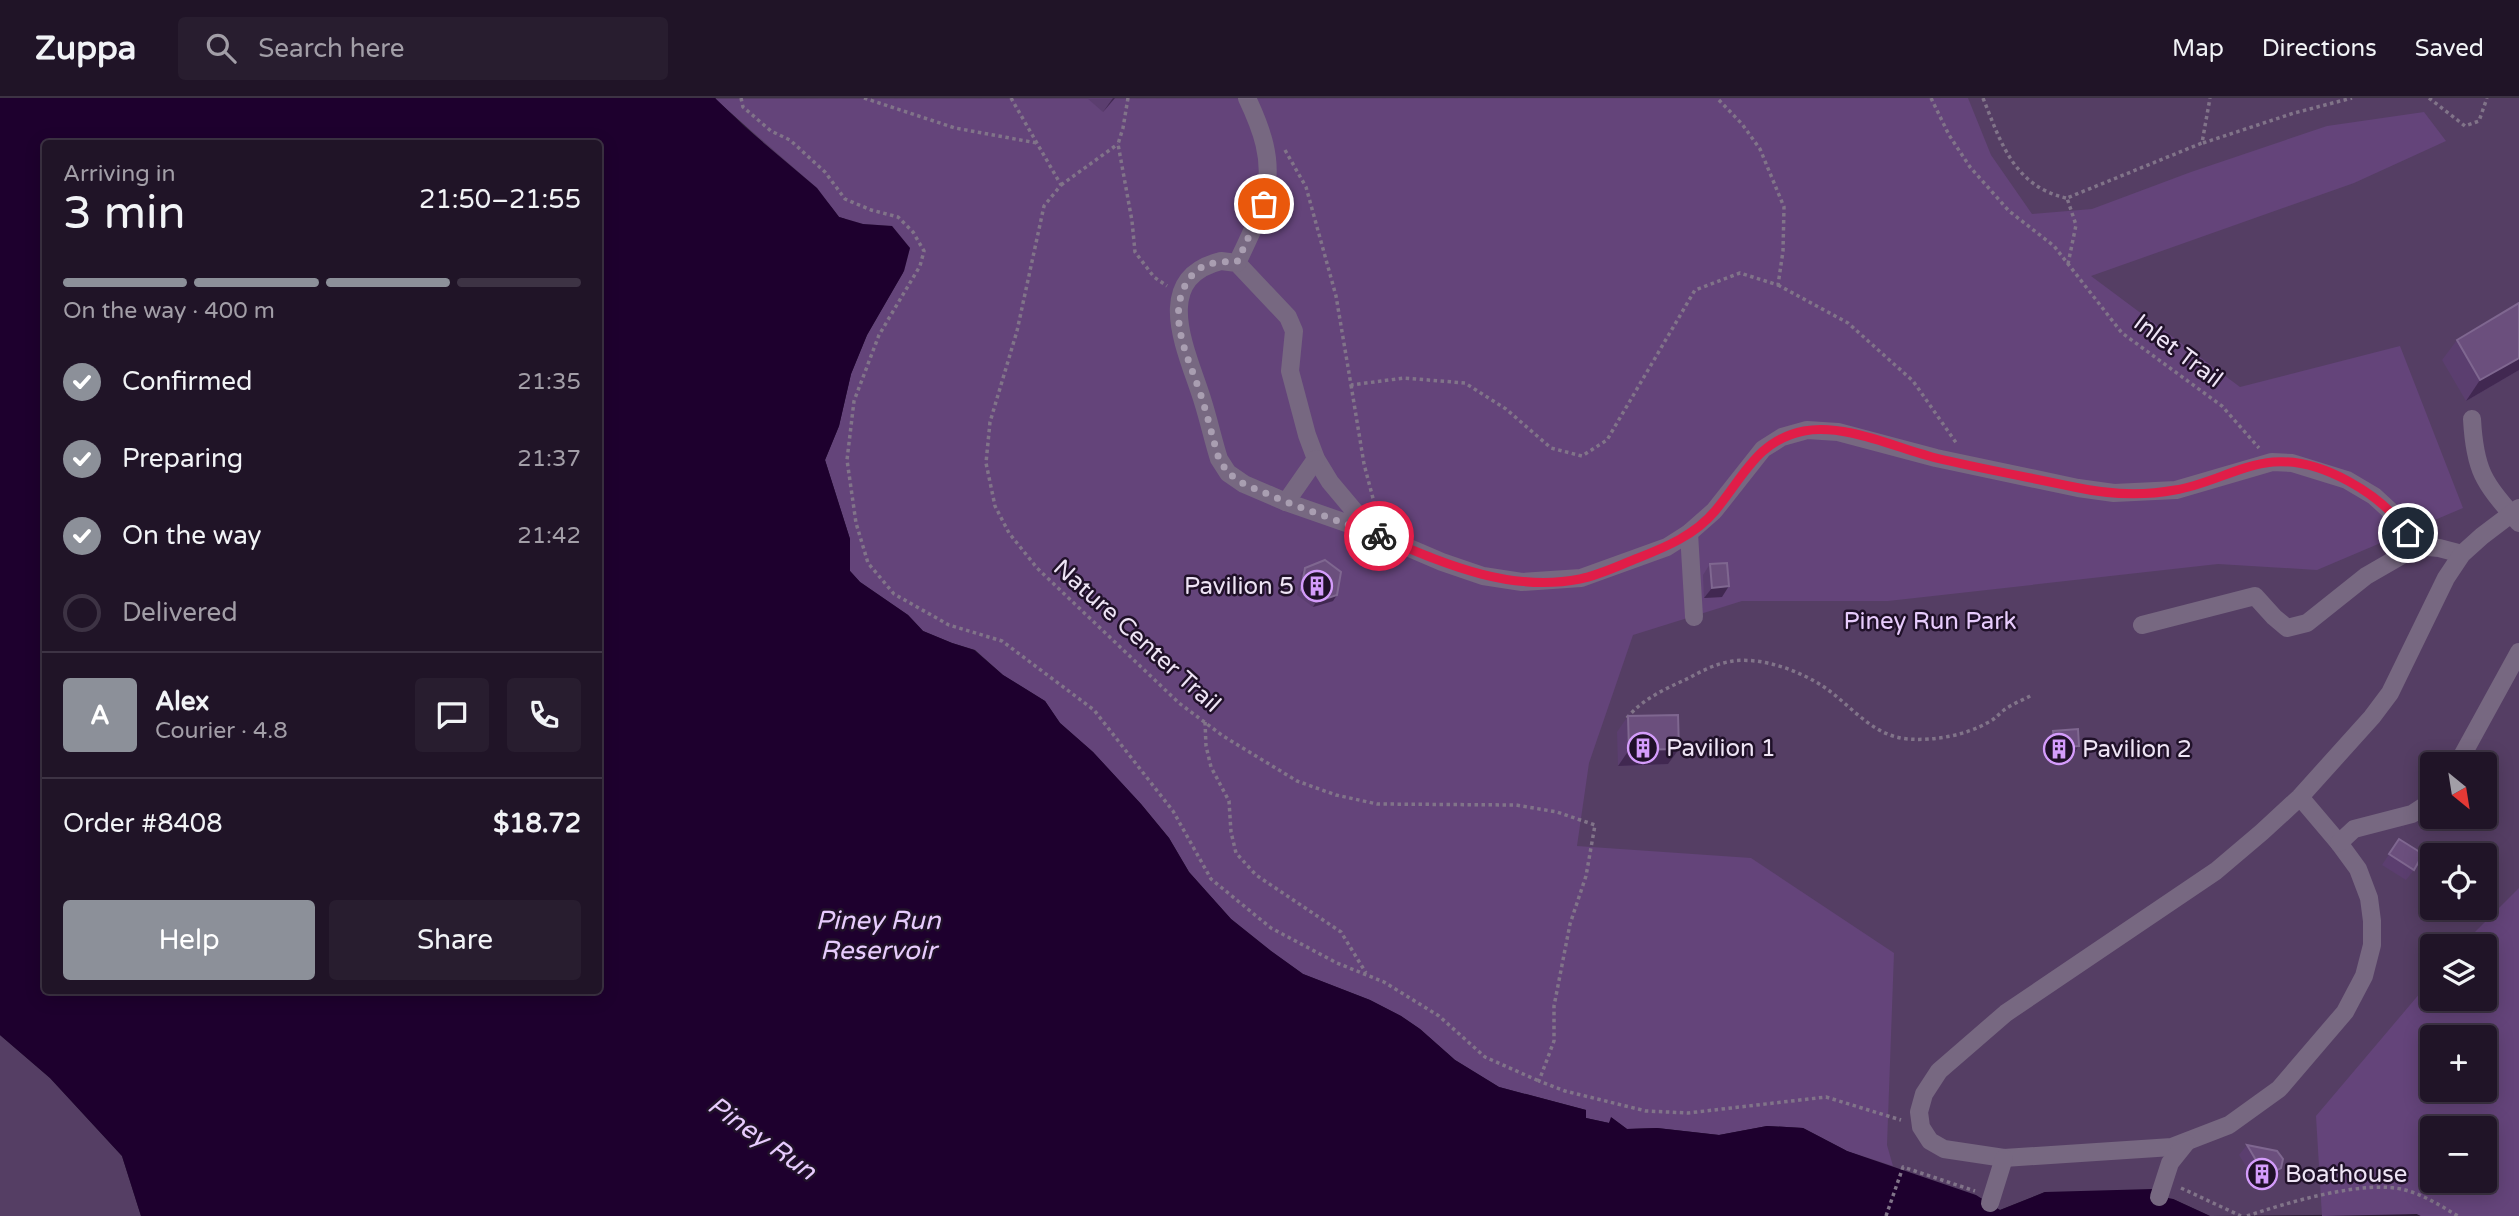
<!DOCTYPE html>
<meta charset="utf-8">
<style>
body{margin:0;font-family:"Varela Round",sans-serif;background:#281d2f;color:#f1f3f6;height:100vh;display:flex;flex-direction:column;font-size:26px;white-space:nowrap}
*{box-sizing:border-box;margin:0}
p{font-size:23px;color:#a29ea7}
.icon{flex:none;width:38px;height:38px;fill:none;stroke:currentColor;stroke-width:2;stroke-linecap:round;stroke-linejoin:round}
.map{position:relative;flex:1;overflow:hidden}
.details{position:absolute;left:42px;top:42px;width:560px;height:854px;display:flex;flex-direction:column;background:#201427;border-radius:7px;box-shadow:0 4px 18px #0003,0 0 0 2px #3d3344}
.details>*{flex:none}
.needle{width:46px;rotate:150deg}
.fabs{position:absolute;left:2420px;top:654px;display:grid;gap:14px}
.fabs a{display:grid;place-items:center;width:77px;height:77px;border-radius:7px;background:#201427;box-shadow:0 4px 18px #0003,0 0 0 2px #3d3344;font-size:35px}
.pin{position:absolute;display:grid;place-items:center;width:60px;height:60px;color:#fff;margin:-30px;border:4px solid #fff;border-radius:50%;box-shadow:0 2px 7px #0007}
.courier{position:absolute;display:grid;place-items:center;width:70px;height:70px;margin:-35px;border:5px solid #e11d48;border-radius:50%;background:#fff;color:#222;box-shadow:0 2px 9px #0007}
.summary em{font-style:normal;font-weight:600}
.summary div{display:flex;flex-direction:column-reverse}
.summary{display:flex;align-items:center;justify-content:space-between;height:119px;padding:0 21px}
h1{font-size:46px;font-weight:600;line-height:52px}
.bar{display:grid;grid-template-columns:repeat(4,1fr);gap:10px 7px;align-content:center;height:84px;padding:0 21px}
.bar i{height:9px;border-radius:5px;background:#3d3344}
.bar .active{background:#8c9099}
.bar p{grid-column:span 4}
.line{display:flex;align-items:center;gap:18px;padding:0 21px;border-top:2px solid #3d3344}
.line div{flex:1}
.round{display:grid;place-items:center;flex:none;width:74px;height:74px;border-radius:7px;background:#281d2f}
ol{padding:0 21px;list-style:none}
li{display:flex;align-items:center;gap:21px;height:77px}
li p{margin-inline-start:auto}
li .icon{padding:7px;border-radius:50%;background:#8c9099;color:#fff;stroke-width:4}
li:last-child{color:#a29ea7}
li i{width:38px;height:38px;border:4px solid #3d3344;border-radius:50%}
.primary-button{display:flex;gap:14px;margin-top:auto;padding:14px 21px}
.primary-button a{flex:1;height:80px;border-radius:7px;background:#8c9099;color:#fff;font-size:28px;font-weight:600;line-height:80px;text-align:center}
.primary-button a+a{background:#281d2f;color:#f1f3f6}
header{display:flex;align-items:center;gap:42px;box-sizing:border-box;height:98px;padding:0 35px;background:#201427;border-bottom:2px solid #3d3344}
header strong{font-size:33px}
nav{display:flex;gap:38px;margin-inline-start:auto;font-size:24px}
.search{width:490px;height:63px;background:#281d2f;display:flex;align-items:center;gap:18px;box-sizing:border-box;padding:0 24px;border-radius:7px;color:#a29ea7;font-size:26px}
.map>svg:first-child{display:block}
</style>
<header>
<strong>Zuppa</strong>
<div class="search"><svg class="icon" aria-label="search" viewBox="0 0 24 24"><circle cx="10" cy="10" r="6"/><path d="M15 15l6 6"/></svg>Search here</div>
<nav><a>Map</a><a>Directions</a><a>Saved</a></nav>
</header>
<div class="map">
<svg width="2519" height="1118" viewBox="0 0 2519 1118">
<rect width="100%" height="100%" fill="#2a1b34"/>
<g fill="#553e64" fill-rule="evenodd">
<path d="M715,0H2519V1118H2421L2417,1116L2210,1118L2173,1101L2045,1094L2000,1112L1984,1104L1847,1053ZM2432,667H2485V719H2432ZM2432,758H2485V810H2432ZM2432,849H2485V901H2432ZM2432,940H2485V992H2432ZM2432,1031H2485V1083H2432Z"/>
<path d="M0,937L50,980L122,1058L141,1118H0Z"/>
</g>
<g fill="#64447a" fill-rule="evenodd">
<path d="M1968,0L1991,57L2032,116L2092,111L2191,74L2327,28L2424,14L2446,43L2354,85L2091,178L2240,289L2400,248L2463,410L2317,472L2218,466L1888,503H1742L1633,537L1589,665L1577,748L1751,760L1894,855L1887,1047L1893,1068L1847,1053L1803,1030L1767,1028L1719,1037L1657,1030L1627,1031L1612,1020L1609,1025L1586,1020V1012L1499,989L1455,962L1420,931L1401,918L1370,902L1303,876L1271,853L1231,821L1189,774L1169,740L1141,706L1093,654L1060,625L1045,603L1003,577L975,552L952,545L923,533L908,517L860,484L850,473V441L825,362L839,328L851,276L867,237L904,173L910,150L892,128L863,126L839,119L817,90L715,1Z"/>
<path d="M2519,790V1118H2421L2417,1116L2322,1118L2316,1018L2432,881V901H2485V849H2460ZM2432,940H2485V992H2432ZM2432,1031H2485V1083H2432Z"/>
</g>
<path fill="#1e002e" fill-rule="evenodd" d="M0,0H715L745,29L817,90L839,119L863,126L892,128L910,150L904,173L867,237L851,276L839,328L825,362L850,441V473L860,484L908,517L923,533L952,545L974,552L1003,577L1045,603L1060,625L1093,654L1141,706L1169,740L1189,774L1231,821L1271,853L1303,876L1370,902L1401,918L1420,931L1455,962L1499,989L1586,1012V1020L1609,1025L1611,1019L1627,1031L1657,1030L1719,1037L1767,1028L1803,1030L1847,1053L1976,1097L2000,1112L2045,1094L2153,1091V1097L2173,1101L2210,1118H141L122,1058L50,980L0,937ZM46,46H598V892H46Z"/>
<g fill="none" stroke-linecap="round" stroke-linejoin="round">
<g stroke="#817489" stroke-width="3.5" stroke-dasharray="3.5 3.5" stroke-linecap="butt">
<path d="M741,0L743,9L771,33L790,42L825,74L845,101L871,112L898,119L913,134L924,153L920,168L879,237L854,303L847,362L856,425L868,465L894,496L949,527L1002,543L1094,612L1173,713L1211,781L1271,830L1337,865L1384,884L1439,918L1485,959L1539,983"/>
<path d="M864,0L955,30L1037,45"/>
<path d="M1011,0L1061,87L1044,108L1017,233L990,324L986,365L995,408L1009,435L1037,470L1179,605L1223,638L1297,683L1336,697L1377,706L1516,707L1557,714L1595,727L1586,778L1570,826L1554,908V943L1539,983L1565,993L1646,1013L1688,1015L1826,999L1901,1022"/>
<path d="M1128,0L1123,30L1118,46L1132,123L1135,154L1154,179L1167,188"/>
<path d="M1931,0L1949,37L1970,69L2009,113L2054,148L2122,235L2222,308L2259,350"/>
<path d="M1983,0C2001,45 2014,88 2066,100"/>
<path d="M2429,0L2465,28L2479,23L2487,0"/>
<path d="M2203,45L2294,15L2352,0"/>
<path d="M1285,52L1306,89L1336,198L1351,287L1404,280L1465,285L1506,311L1551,350L1582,358L1607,342L1695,192L1740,175L1778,187L1783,153L1784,109L1760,51L1742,26L1717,0"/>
<path d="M1061,87L1118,46"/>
<path d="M2068,166L2076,127L2067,100L2202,45L2210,0"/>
<path d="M1778,187L1848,225L1913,283L1957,346"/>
<path d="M1351,287L1364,366L1375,408"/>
<path d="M1627,620C1642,601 1667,590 1689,580C1703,572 1718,565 1733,563C1763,559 1800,573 1824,589C1852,608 1873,639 1909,641C1934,643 1966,637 1987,625C1994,622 1998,617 2004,612C2012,606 2023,602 2032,597"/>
<path d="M1205,624L1206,648L1211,669L1229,703L1231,734L1236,755L1256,777L1341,834L1366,875"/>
<path d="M2181,1090L2241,1118"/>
<path d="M1886,1118L1903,1069L1975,1093"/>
<path d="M2247,1118C2286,1105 2365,1081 2405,1092C2424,1097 2441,1108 2458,1118"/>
</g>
<g stroke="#776881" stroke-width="18">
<path d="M1221,163L1237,165L1288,219L1294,233L1290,273L1307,337L1316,361L1330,384L1372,434L1286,404L1244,386L1228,375L1219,361C1213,342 1209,323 1203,304C1189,257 1148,181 1221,163Z"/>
<path d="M1237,165C1270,97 1281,71 1247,0"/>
<path d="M2472,321C2475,376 2485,385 2519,425"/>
<path d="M1286,404L1316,361"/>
<path d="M1372,434L1442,464L1483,478L1522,484L1581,480L1667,449L1689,435L1714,413L1763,351L1782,339L1807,332L1838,334L1936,360L2078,390L2114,395L2176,392L2272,364L2292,365L2347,382L2374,398L2398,420L2418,448"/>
<path d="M1689,435L1694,519"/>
<path d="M2142,527L2255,498L2274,519L2287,530L2307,525L2366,478L2418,448L2439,450L2462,456"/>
<path d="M2457,667L2519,554"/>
<path d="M2300,699L2339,745L2358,771L2369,800L2372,823V847L2364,878L2345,914L2279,991L2229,1027L2172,1049L2004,1060L1944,1051L1930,1043L1921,1029L1919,1014L1924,996L1939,973L2006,915L2216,773L2262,734L2300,699L2372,619L2390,595L2446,480L2462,456L2482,438L2519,410"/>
<path d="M2339,745L2354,731L2412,716L2432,703"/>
<path d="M2159,1099L2170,1065L2186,1045"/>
<path d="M1990,1105L2004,1060"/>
</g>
</g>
<g fill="#5b3e6f">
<path d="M1087,0H1115L1103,14Z"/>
<path d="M2519,205V272L2466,303L2442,262L2457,242Z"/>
<path d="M1710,466L1722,499L1704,500L1703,477Z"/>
<path d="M1305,470L1333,503L1313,509L1297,497L1301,475Z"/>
<path d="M1628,618L1668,666L1618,668L1617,634Z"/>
<path d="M2053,633L2072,658L2048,660L2046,643Z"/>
<path d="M2399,741L2414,772L2406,782L2382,767Z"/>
<path d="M2247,1047L2281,1070L2274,1080L2265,1086L2256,1085L2239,1057Z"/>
</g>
<g fill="#412851">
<path d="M1113,0H1115L1103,14Z"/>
<path d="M2519,260V272L2466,303L2480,282Z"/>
<path d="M1729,488L1722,499L1704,500L1712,490Z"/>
<path d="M1337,497L1333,503L1313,509L1316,504Z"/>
<path d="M2079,648L2072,658L2048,660L2055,650Z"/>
<path d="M1679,651L1668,666L1618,668L1629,652Z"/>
<path d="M2281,1070L2274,1080L2265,1086L2256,1085L2263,1074Z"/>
</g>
<g fill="#6b4f7d" stroke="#7f6790" stroke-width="2">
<path d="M2519,205V260L2480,282L2457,242Z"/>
<path d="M1325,462L1341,474L1337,497L1316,504L1301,492L1305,470Z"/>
<path d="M1727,465L1729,488L1712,490L1710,466Z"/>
<path d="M1678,617L1679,651L1629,652L1628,618Z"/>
<path d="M2078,631L2079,648L2055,650L2053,633Z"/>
<path d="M2399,741L2423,756L2414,772L2389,756Z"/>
<path d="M2247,1047L2277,1053L2283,1061L2281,1070L2272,1075L2263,1074Z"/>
</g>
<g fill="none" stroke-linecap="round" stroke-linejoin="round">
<path stroke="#a99eb1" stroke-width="7" stroke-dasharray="0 12.6" d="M1264,106L1237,164C1218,163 1201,164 1189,181C1163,219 1192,265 1203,304C1209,323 1213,342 1219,361L1228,375L1244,386L1286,404L1379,438"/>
<path stroke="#e11d48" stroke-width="9" d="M1379,438C1443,465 1509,495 1580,481C1600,477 1620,467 1638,460C1666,449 1695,437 1715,413C1743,380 1757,342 1804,333C1845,325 1896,350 1936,360C1982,371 2028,379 2074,389C2106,396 2143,398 2175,392C2208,387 2240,367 2273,364C2321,360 2382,396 2408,435"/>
</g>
<defs>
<g id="building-ring" transform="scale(1.575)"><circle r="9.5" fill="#201129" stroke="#d49cfb" stroke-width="1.5"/><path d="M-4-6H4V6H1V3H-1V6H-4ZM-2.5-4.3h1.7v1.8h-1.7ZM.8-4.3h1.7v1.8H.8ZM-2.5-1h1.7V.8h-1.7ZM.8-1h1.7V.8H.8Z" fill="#d49cfb"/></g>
</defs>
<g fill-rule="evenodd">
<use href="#building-ring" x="1317" y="488"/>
<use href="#building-ring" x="1643" y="650"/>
<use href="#building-ring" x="2059" y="651"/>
<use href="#building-ring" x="2262" y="1076"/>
</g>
<g text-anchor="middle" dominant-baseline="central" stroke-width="5" stroke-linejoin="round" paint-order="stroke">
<g font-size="24" fill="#eee4f5" stroke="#201129">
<text transform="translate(2178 253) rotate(37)">Inlet Trail</text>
<text transform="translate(1137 538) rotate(42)">Nature Center Trail</text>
</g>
<g font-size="24" fill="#eee4f5" stroke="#201129" text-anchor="start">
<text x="1294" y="488" text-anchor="end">Pavilion 5</text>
<text x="1666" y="650">Pavilion 1</text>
<text x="2082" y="651">Pavilion 2</text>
<text x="2285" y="1076">Boathouse</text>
</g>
<g font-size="24" fill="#e8ccfd" stroke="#201129">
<text x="1930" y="523">Piney Run Park</text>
</g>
<g font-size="26" font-style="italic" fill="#e7cbfd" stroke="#201129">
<text x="878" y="822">Piney Run<tspan x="878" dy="30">Reservoir</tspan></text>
<text transform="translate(762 1040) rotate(35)">Piney Run</text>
</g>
</g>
</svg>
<div class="fabs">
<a><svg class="needle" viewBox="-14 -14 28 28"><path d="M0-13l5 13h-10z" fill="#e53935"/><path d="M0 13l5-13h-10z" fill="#a29ea7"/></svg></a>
<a><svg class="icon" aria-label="locate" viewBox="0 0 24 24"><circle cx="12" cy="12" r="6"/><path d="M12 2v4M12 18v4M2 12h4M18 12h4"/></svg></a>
<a><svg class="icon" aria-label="layers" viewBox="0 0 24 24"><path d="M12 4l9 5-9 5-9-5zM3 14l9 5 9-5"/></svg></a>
<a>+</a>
<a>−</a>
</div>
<div class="pin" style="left:1264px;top:106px;background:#ea580c"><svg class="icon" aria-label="bag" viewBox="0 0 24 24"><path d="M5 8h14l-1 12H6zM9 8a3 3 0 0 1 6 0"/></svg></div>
<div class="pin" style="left:2408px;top:435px;background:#1f2937"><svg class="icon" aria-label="home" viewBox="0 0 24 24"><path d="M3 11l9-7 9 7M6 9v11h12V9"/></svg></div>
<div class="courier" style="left:1379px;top:438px"><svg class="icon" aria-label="bike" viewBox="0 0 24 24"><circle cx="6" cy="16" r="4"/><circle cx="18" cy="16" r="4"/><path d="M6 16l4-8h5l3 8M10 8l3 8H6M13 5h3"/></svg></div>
<section class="details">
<div class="summary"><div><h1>3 min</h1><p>Arriving in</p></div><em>21:50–21:55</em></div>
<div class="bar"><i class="active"></i><i class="active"></i><i class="active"></i><i></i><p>On the way · 400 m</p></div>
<ol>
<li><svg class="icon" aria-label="check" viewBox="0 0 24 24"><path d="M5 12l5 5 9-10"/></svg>Confirmed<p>21:35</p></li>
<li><svg class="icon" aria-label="check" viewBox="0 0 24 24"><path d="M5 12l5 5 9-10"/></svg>Preparing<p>21:37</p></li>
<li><svg class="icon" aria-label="check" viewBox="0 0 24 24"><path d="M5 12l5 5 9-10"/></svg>On the way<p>21:42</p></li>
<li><i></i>Delivered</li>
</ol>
<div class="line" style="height:126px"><b class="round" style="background:#8c9099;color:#fff">A</b><div><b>Alex</b><p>Courier · 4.8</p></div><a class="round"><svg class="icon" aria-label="chat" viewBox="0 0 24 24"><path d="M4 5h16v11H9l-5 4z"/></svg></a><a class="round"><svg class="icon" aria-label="phone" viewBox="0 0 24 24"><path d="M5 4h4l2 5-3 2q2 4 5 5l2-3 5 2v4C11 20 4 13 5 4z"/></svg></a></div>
<div class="line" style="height:91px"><div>Order #8408</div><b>$18.72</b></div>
<div class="primary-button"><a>Help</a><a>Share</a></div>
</section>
</div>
